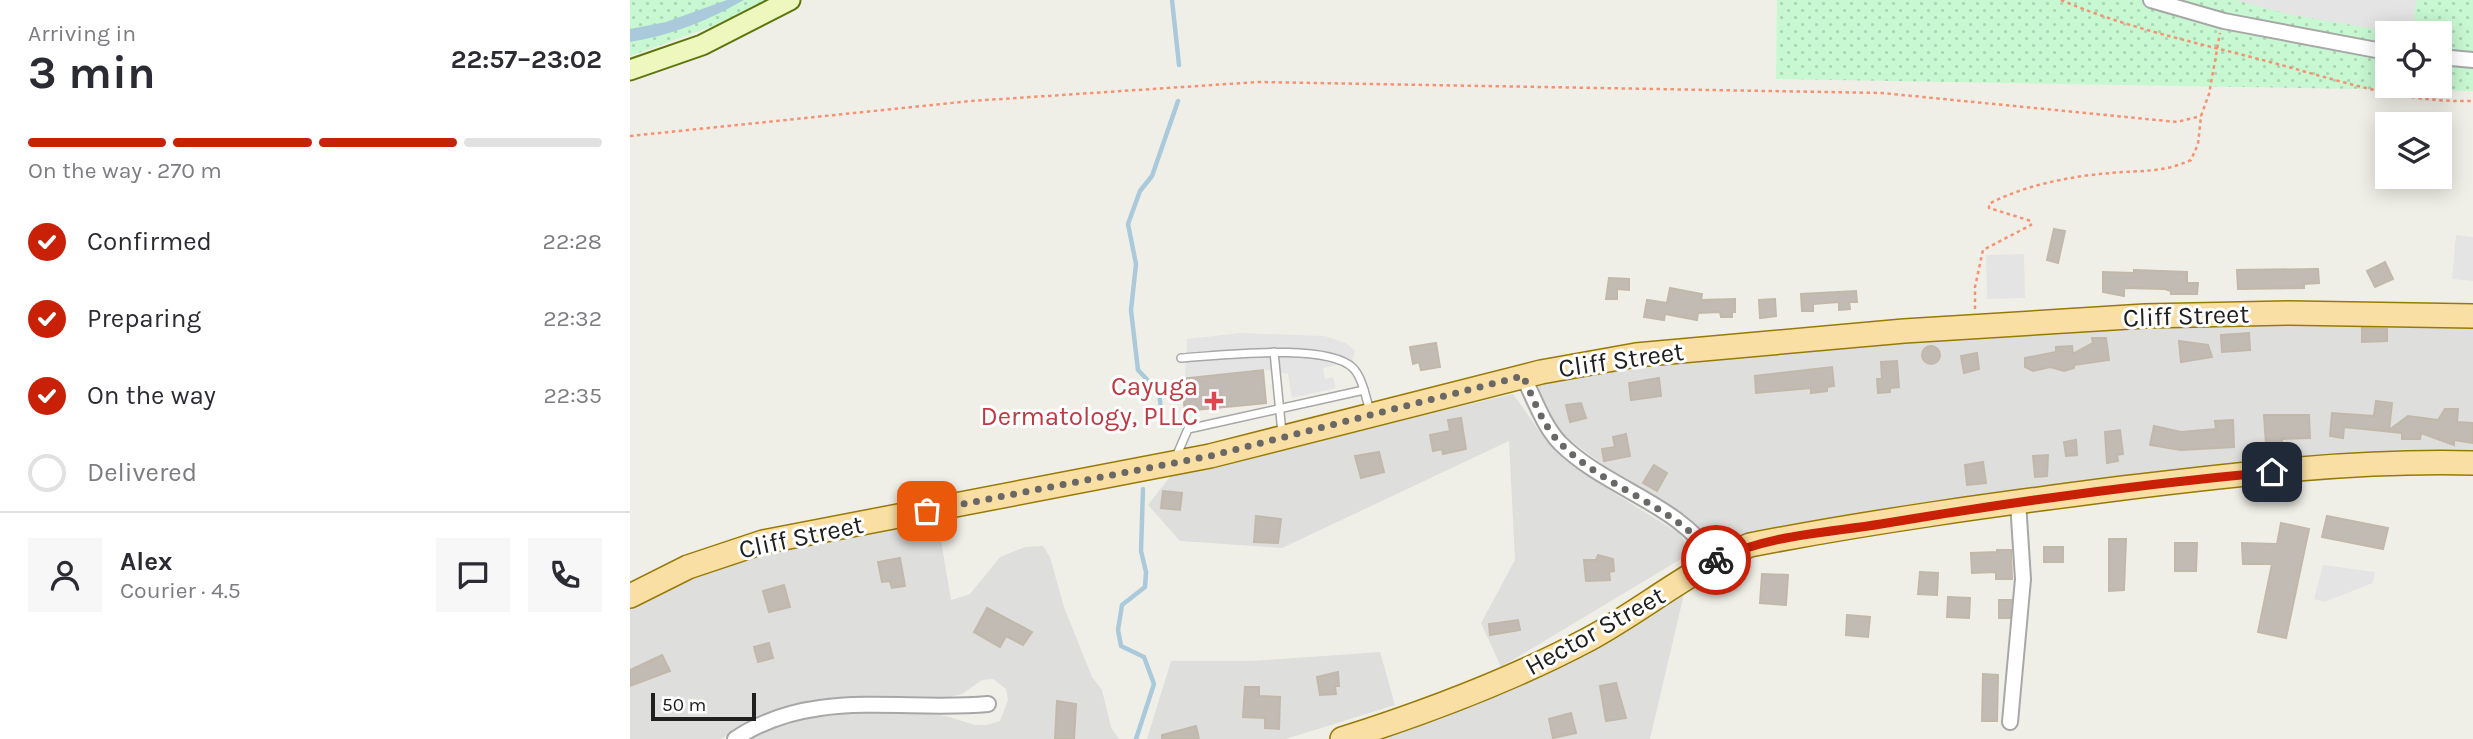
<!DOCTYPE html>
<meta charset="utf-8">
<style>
body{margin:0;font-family:Karla,sans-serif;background:#f7f7f7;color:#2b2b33;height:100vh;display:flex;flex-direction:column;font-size:26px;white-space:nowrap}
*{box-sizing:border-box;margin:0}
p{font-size:23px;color:#7c7c81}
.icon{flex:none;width:38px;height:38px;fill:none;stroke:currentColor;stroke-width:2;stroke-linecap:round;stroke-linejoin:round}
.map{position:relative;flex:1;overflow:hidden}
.sheet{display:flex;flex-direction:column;background:#fff;width:630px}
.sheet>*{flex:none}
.fabs{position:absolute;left:1745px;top:21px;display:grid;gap:14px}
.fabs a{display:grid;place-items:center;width:77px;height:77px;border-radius:0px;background:#fff;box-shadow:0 4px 18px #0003;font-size:35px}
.scale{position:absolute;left:21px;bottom:18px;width:105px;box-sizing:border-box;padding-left:7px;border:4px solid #202020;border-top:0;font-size:19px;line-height:24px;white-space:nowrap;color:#202020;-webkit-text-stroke:5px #fff;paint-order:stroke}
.pin{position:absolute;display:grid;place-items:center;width:60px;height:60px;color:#fff;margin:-30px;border-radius:14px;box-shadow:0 4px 10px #0006}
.courier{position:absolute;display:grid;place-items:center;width:70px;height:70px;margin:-35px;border:5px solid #c92108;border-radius:50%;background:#fff;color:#222;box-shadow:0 2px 9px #0007}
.overview em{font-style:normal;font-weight:700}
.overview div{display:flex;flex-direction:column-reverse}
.overview{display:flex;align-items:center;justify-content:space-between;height:119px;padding:0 28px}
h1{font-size:46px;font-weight:700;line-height:52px}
.bar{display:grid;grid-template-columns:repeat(4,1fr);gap:10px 7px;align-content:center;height:84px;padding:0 28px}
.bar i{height:9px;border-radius:5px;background:#e1e1e2}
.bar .current{background:#c92108}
.bar p{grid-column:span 4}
.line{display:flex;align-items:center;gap:18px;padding:0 28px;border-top:2px solid #e1e1e2}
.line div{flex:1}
.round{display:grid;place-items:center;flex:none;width:74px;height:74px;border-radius:0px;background:#f7f7f7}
ol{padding:0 28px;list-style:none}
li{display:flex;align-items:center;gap:21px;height:77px}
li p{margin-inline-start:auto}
li .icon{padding:7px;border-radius:50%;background:#c92108;color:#fff;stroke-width:4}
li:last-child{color:#7c7c81}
li i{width:38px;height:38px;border:4px solid #e1e1e2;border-radius:50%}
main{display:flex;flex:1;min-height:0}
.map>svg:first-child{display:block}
</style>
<main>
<section class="sheet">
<div class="overview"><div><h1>3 min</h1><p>Arriving in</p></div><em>22:57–23:02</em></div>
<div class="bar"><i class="current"></i><i class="current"></i><i class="current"></i><i></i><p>On the way · 270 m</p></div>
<ol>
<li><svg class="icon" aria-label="check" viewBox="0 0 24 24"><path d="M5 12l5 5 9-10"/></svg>Confirmed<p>22:28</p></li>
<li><svg class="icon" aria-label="check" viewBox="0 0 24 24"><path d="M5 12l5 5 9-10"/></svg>Preparing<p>22:32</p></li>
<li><svg class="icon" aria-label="check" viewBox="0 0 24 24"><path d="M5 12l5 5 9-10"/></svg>On the way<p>22:35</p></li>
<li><i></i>Delivered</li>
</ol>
<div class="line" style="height:126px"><a class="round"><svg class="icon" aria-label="person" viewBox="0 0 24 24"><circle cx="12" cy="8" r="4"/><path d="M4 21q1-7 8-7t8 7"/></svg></a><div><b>Alex</b><p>Courier · 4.5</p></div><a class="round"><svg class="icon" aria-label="chat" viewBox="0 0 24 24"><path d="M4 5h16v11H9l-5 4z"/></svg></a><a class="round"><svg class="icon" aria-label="phone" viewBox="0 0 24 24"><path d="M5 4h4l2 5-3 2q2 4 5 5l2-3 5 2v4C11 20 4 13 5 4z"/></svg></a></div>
</section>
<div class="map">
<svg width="1843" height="739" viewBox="0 0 1843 739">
<defs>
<pattern id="park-dots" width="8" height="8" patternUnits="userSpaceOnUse" patternTransform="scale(1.75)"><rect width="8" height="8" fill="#c7f8d1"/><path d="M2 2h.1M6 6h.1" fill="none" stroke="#abd4b3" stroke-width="1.8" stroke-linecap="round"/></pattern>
</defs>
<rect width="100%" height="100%" fill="#f0efe7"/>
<g fill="#dededd">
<path d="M1491,324L1843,325V450L1706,453L1100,543L1080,552L1070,528L977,468L937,438L922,422L893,376Z"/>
<path d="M883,394L918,443L968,483L1050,534L1061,553L871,667L851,623L885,560L879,441L652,548L550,541L518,505L543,473Z"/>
<path d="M307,517L321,600L340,594L370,557L395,547L413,546L420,557L434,607L462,677L472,690L481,727L489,739H118L155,722L188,713L270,711L316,716L345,725H356L370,721L378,700L376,689L363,679L352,680L332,694L320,697L252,696L187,699L143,712L91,739H0V606L58,575L120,553Z"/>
<path d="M1054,594L1020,739H738L1048,596Z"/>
<path d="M750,652L765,705L656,739H517L541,661H621Z"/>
</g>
<g fill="url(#park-dots)" fill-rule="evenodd">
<path d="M0,0H136L83,26L0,56Z"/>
<path d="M1147,0H1843V91L1146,79ZM1757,33H1810V86H1757Z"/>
</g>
<g fill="#e4e4e4">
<path d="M1605,0H1787L1784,13L1787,32H1763L1662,15Z"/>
<path d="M1826,235L1843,237V281L1822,279Z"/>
<path d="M1394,254L1395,298L1357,299L1356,255Z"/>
<path d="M610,333L695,336L716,343L725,351L722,361L693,368L695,379L703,377L706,388L662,398L658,374L632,369L555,378L557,339Z"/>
<path d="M1693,565L1745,572L1743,583L1694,602L1684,599Z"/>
</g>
<path fill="#aacadc" d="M97,0H114C77,21 42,35 0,42V29L36,22Z"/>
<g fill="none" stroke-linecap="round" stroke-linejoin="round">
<g stroke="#aacadc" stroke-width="4.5">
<path d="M542,0L549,65"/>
<path d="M532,418L529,392L508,370L501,310L506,264L498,224L510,191L522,176L548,101"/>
<path d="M506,739L524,684L514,657L491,646L488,630L492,605L515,587L516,572L511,551L513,489"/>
</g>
</g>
<g fill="#c1bbb4" stroke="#c2b8aa" stroke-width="2">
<path d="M1424,229L1435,231L1428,263L1417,260Z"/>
<path d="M1755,262L1763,279L1745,287L1737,271Z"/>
<path d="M1688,269L1689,283L1674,284V288L1608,289L1607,270Z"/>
<path d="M1504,270L1557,272V283H1568L1567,294H1541V291L1535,289L1494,288V296L1473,292V272L1504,273Z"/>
<path d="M979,278L999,279V290L987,289V299H976Z"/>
<path d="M1040,288L1072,294L1071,300L1105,299V312H1102V317H1091L1090,312L1068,313L1067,320L1035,314L1034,320L1014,317L1017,300L1037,303Z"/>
<path d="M1226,291L1227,302H1219L1220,309L1209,310V302L1183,304V311H1172L1171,294Z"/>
<path d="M1145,299L1146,316L1130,318L1129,300Z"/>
<path d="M1732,328L1757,329V341L1732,342Z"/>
<path d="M1619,333L1620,350L1592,352L1591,335Z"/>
<path d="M1462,338H1476L1479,360L1444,365V368L1434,371L1420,367L1403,371L1395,367V358L1426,352V347L1442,346L1443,354L1463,343Z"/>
<path d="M1549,341L1578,345L1582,357L1551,362Z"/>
<path d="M806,343L810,367L791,370L789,362L783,364L780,347Z"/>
<circle cx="1301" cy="355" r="9"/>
<path d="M1347,353L1349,369L1334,373L1331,356Z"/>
<path d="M1267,361L1269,387L1260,388V392L1248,393L1247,379H1252L1251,362Z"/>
<path d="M1202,367L1204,386L1197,387V391L1181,393V388L1126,393L1125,376Z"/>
<path d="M633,370L636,403L555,411L551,379Z"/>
<path d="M1029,378L1031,396L1001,400L999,383Z"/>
<path d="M1746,401L1762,403L1759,430L1778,416L1808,420L1815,409H1828L1827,422L1843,423V443L1824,440V445L1791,433L1790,439H1772V433L1714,427L1713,438L1700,436L1702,413L1744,416Z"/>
<path d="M951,403L956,418L940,422L936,405Z"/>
<path d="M1634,415H1679L1680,438L1652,439V445L1636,444Z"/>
<path d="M831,418L836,449L813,454L812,449L803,451L800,435L820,431L818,420Z"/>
<path d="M1603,420L1604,447L1551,450L1520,445L1524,426L1551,432L1586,429L1585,421Z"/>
<path d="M1490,430L1493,454L1487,455L1488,461L1477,463L1475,432Z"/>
<path d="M996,434L1000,456L974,461L972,449L985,447L983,437Z"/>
<path d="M1446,440L1447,455L1436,456L1434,442Z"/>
<path d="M749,452L754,472L731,478L725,456Z"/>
<path d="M1418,455L1417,476L1405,477L1403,456Z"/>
<path d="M1353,462L1356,483L1337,485L1335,465Z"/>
<path d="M1024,465L1037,473L1027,491L1013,483Z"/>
<path d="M533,491L552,493L550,510L531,508Z"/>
<path d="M626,516L651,519L648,543L624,542Z"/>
<path d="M1697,516L1758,528L1753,549L1692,537Z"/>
<path d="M1651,523L1679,529L1656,638L1628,632L1642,564H1613L1612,543L1647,544Z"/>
<path d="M1479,539H1496L1494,590L1479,591Z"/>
<path d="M1545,543H1567L1566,571H1545Z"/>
<rect x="1414" y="547" width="19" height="15"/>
<path d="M1367,550H1381L1382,579H1366V572L1342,573L1341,553L1367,552Z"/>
<path d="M968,555L983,559L984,571L979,572L980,580L956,581L954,560H966Z"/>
<path d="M270,558L275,586L262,588L260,581L252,582L248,562Z"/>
<path d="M1290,572L1308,573L1307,595L1288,594Z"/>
<path d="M1132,574L1158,575L1156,605L1130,603Z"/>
<path d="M154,585L160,607L139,612L133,591Z"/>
<path d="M1318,597L1340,598L1339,618L1317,617Z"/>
<path d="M1369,600H1381L1380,618H1369Z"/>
<path d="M357,608L402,632L393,645L376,636L370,647L344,632Z"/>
<path d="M1217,615L1240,617L1238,637L1216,635Z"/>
<path d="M888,620L890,630L860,635L859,624Z"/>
<path d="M139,643L143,658L128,662L124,647Z"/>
<path d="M32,655L40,671L0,686V670Z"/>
<path d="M708,672L709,686H705L706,694L690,695L687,677Z"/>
<path d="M1353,674L1368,675L1367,721H1352Z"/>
<path d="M986,683L996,718L976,721L970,686Z"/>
<path d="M615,687H629V696L650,697L649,729L635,728V718L613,717Z"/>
<path d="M427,701L446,704L444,739H425Z"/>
<path d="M941,713L946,733L923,738L919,719Z"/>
<path d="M566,726L569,739H532V735Z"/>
</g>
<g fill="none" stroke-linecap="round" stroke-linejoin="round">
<g stroke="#a7a7a7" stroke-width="10">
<g id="lane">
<path d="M644,352L652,433"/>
<path d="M551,358C588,356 696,342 723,368C733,378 736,400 741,414"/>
<path d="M546,457L558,429L734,390"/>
</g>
</g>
<g stroke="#a7a7a7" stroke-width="18">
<g id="street">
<path d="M1521,0L1594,21L1757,52"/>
<path d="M1810,57L1843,60"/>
<path d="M893,376C904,398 913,425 930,443C976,489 1049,503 1085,560"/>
<path d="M1380,722L1393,579L1388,502"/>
<path d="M105,739C182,687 272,712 358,704"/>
</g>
</g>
<g stroke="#5c7609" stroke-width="23">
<path id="secondary" d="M0,70L72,45L160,0"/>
</g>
<g stroke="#977a06" stroke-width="26">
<g id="primary">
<path d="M0,596L58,567L133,542L580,456L911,372L1006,355L1274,331L1515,316L1659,313L1843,316"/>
<path d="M712,739C797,712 880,681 959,639C1014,609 1062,568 1120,545C1243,521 1369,504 1493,488C1609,474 1726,460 1843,463"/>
</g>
</g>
<g stroke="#f59274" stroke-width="2.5" stroke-dasharray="3.5 3.5" stroke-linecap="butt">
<path d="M1431,0C1499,29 1569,43 1640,62C1708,80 1772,103 1843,101"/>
<path d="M0,136L341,101L628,82L1252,93L1547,122L1571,116"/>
<path d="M1345,309V287L1353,250L1401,225V221L1359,208V204C1394,185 1442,176 1481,173C1513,170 1532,173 1561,160L1568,144L1571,116L1579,94L1590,33"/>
</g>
<use href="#lane" stroke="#fff" stroke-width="7"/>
<use href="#street" stroke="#fff" stroke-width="14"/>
<use href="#secondary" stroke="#edf7be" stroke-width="19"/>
<use href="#primary" stroke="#f9dfa4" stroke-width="23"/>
</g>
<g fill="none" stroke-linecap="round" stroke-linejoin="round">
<path stroke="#696866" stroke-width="7" stroke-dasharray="0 12.6" d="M297,511L580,456L893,376C903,398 913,426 930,443C976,490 1047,505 1086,560"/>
<path stroke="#c92108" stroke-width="9" d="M1086,560C1138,535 1195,533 1251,524C1381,502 1511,484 1642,472"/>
</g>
<path fill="#e0444e" stroke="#fff" stroke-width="2.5" d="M580.5 390.5h7v7h7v7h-7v7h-7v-7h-7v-7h7z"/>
<g text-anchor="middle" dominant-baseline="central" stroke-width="6" stroke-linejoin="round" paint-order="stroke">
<g font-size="26" fill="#202020" stroke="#fff">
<text transform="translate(1556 316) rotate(-2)">Cliff Street</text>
<text transform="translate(991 360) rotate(-8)">Cliff Street</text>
<text transform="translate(171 537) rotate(-12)">Cliff Street</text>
<text transform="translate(965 631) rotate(-29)">Hector Street</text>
</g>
<g font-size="26" fill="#be3a42" stroke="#fff" text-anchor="end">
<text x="568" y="386">Cayuga<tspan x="568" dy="30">Dermatology, PLLC</tspan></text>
</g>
</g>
</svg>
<div class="fabs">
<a><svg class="icon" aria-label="locate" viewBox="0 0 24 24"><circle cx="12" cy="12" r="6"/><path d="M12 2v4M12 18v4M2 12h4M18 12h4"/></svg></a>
<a><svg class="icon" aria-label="layers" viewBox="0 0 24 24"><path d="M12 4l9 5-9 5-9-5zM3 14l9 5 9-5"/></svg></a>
</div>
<div class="scale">50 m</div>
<div class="pin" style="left:297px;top:511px;background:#ea580c"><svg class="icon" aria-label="bag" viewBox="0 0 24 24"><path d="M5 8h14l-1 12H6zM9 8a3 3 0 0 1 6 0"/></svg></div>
<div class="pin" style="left:1642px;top:472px;background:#1f2937"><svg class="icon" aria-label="home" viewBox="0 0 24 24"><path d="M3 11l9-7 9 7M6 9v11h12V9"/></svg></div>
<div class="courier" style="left:1086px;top:560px"><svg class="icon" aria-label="bike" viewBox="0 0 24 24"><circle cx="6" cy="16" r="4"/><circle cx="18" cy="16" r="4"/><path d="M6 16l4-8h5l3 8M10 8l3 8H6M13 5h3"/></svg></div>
</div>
</main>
